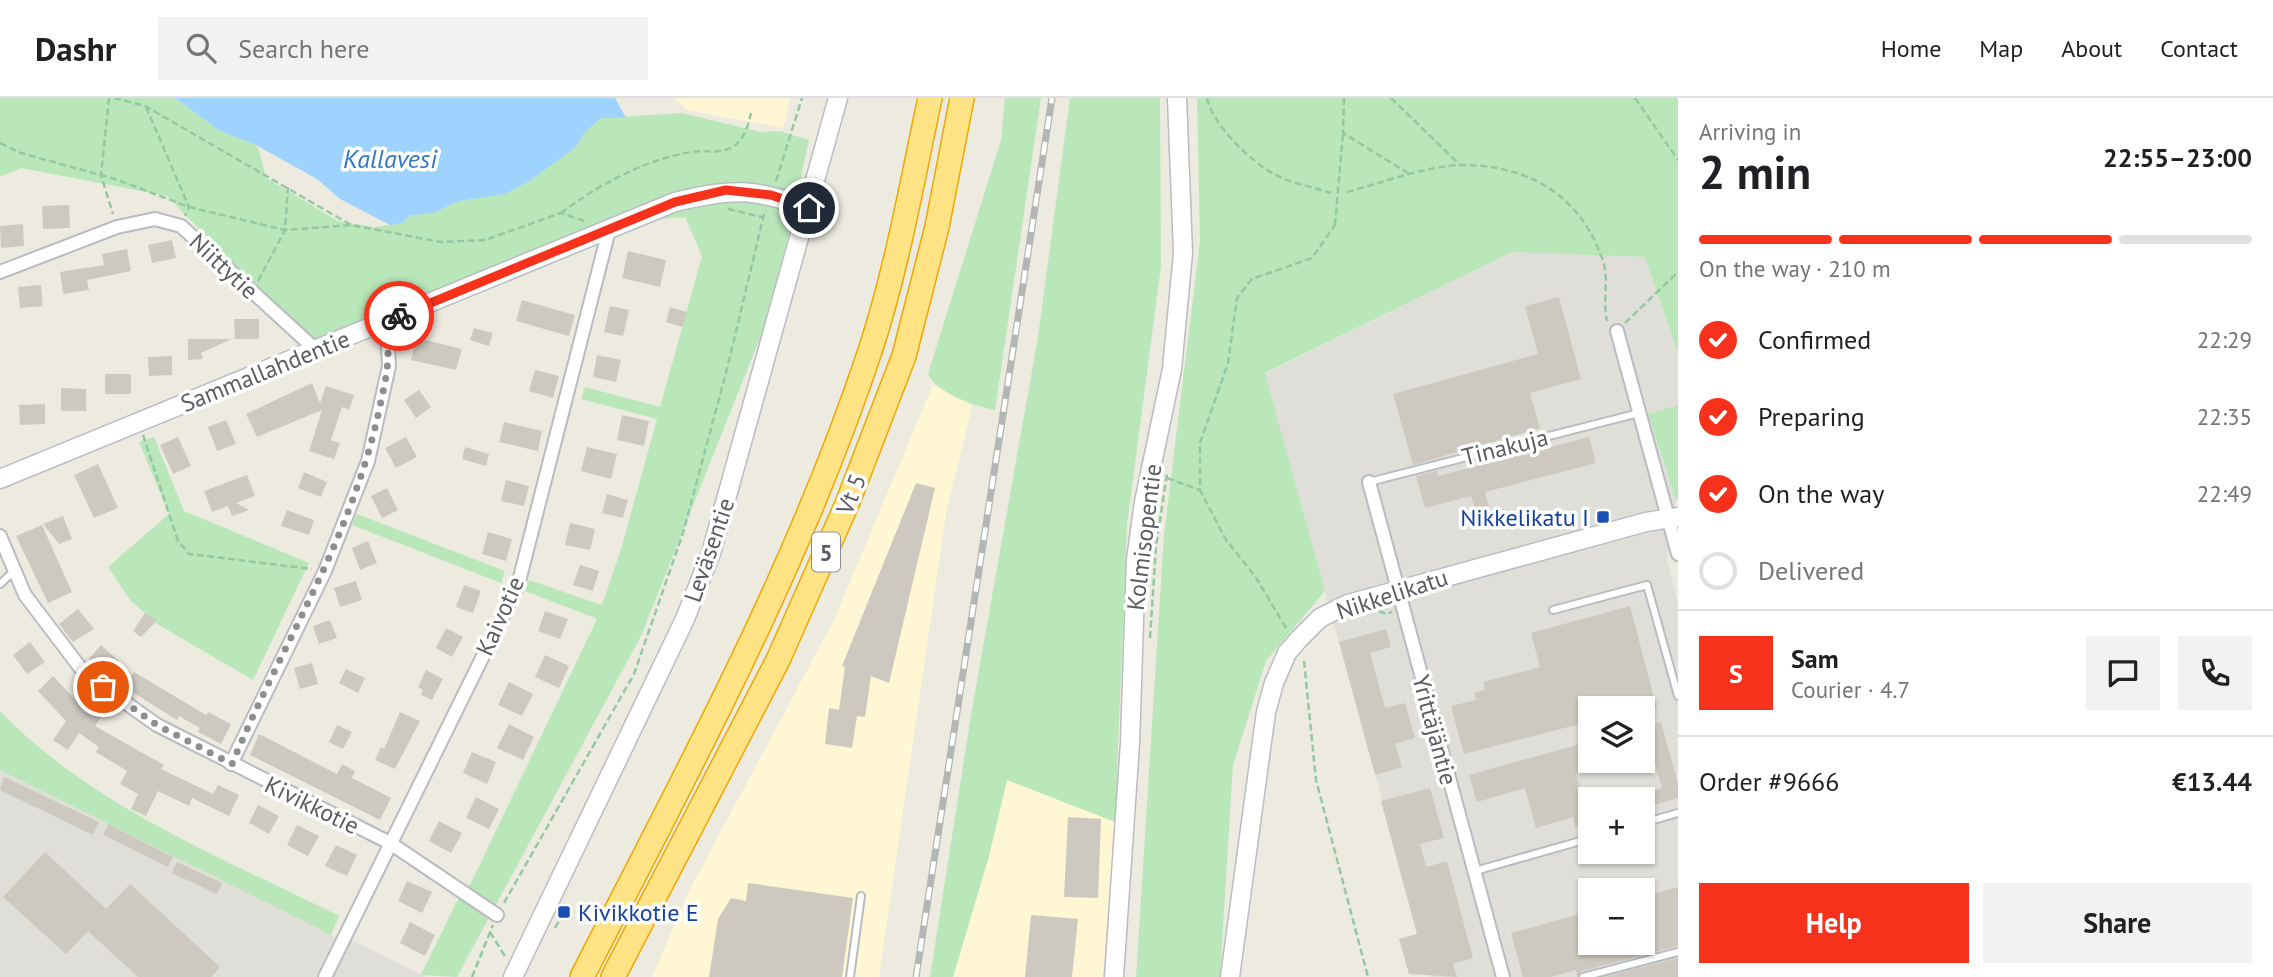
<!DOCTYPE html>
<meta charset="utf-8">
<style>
body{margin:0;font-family:"PT Sans",sans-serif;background:#f2f2f2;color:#202124;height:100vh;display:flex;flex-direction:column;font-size:26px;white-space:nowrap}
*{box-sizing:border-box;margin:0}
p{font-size:23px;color:#757577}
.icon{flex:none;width:38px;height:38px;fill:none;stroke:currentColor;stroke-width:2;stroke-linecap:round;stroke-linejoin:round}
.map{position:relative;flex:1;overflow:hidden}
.sheet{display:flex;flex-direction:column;background:#fff;width:595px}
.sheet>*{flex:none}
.controls{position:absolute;left:1578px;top:598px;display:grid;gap:14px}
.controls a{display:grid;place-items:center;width:77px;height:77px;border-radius:0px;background:#fff;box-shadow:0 2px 5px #0004;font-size:35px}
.pin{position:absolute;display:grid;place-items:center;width:60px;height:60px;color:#fff;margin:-30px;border:4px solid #fff;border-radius:50%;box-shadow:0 2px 7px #0007}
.courier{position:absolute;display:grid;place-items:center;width:70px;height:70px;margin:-35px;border:5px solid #f7321c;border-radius:50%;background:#fff;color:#222;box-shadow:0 2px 9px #0007}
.summary em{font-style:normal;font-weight:700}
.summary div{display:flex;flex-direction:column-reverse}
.summary{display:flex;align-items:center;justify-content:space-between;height:119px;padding:0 21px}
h1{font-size:46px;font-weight:700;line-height:52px}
.bar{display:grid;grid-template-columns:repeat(4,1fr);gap:10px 7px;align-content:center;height:84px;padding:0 21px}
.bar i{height:9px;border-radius:5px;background:#e0e0e0}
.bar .active{background:#f7321c}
.bar p{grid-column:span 4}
.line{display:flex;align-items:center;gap:18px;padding:0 21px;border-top:2px solid #e0e0e0}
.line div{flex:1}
.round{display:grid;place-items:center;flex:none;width:74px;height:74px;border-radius:0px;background:#f2f2f2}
ol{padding:0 21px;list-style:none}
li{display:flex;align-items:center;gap:21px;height:77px}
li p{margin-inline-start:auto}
li .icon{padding:7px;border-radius:50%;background:#f7321c;color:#fff;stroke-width:4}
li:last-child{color:#757577}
li i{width:38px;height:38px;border:4px solid #e0e0e0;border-radius:50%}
.cta{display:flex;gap:14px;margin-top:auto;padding:14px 21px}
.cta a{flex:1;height:80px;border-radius:0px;background:#f7321c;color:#fff;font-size:28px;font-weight:700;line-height:80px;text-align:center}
.cta a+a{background:#f2f2f2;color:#202124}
header{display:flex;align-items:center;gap:42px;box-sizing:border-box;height:98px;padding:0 35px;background:#fff;border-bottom:2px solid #e0e0e0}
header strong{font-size:33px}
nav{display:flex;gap:38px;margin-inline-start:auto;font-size:24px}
.search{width:490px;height:63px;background:#f2f2f2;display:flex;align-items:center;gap:18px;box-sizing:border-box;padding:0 24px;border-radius:0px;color:#757577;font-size:26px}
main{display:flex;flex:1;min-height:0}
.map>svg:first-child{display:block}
</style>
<header>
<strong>Dashr</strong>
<div class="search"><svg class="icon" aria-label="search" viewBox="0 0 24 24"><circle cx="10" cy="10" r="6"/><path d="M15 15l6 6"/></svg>Search here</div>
<nav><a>Home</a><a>Map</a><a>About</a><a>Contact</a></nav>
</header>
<main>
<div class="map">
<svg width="1678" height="879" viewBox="0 0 1678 879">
<rect width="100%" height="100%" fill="#edebe0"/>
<g fill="#fff6d3">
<path d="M675,0H790L783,30L687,12Z"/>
<path d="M933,287L972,308L946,415L879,879H652L688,795L834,522Z"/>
<path d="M1007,681L1115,724L1103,879H953L989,758Z"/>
</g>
<g fill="#e0ded8" fill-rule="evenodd">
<path d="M1512,154L1645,159L1678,255V307L1648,317L1676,402L1667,462L1678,505V879H1431L1265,276ZM1591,611H1643V663H1591ZM1591,702H1643V754H1591ZM1591,793H1643V845H1591Z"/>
<path d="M0,672L331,837L355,844L426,879H0Z"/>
</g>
<g fill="#b9e7ba">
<path d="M0,0H175L220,33L254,46L259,52L266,80L338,123L374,129L403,125L409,118L436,114L459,103L505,96L530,83L576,49L584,35L601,20L682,15L761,34L780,33L809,42L772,210L641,538L457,879L421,877L456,805L471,785L597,521L525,493L529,482L602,507L622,448L657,321L581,301L585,289L660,309L702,158L685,119L603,126L314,249L167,98L21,70L0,79Z"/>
<path d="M1005,0H1041L995,312C975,308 937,295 928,276L1001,42Z"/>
<path d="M1070,0H1160L1161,168L1127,427L1115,724L1007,682L989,758L953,879H930L971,617L1038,239Z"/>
<path d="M1197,0H1678V255L1645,159L1512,154L1265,275L1325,493L1266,563L1233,667L1220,879H1136L1164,437L1200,143Z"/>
<path d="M1678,307V402H1676L1648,316Z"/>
<path d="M154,339L184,413L309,465L253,582L157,526L130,502L108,469L169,416L139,344Z"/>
<path d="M357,416L505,473L501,485L352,427Z"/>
<path d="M0,613C91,708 223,760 339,818L331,837L0,672Z"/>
</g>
<path fill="#9ed2ff" d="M175,0H615L626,20H601L584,35L576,49L530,83L505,96L459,103L436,114L409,118L403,125L390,127L340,101L317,81L254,46L220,33Z"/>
<g fill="#cdc9c1">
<path d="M69,107L70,130L43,131L42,108Z"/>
<path d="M23,126L24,148L1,150L0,128Z"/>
<path d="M172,142L176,160L152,165L148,147Z"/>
<path d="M127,151L131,173L87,182L89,192L63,196L60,174L104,167L102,156Z"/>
<path d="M628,153L666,162L660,189L622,180Z"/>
<path d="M41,187L43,208L20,210L18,189Z"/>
<path d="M1559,199L1581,281L1530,295L1540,330L1413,367L1393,296L1538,256L1525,208Z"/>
<path d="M522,202L575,217L569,238L516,223Z"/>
<path d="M610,208L629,212L623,238L604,234Z"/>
<path d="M670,209L687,214L682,229L666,224Z"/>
<path d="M234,221H259V241H235Z"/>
<path d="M474,230L493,235L489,248L470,242Z"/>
<path d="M417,240L462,251L456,272L411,262Z"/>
<path d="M188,241H232L201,255L203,261L188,262Z"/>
<path d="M597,257L621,262L616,284L593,279Z"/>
<path d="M172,258V277L149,278L148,259Z"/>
<path d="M535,272L559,278L553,300L529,293Z"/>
<rect x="105" y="276" width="26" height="20"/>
<path d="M312,285L320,305L326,288L354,297L349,312L342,309L331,342L340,345L334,361L309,353L322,312L257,339L246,316Z"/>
<path d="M61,290L86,291V313H61Z"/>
<path d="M419,292L431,309L416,320L404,302Z"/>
<path d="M45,306V326L20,327L19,307Z"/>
<path d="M622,317L649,323L644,348L617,342Z"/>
<path d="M226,322L236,346L217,353L208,329Z"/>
<path d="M504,324L542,333L538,353L499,344Z"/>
<path d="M178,339L191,368L173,376L160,347Z"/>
<path d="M406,339L417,359L396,370L385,350Z"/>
<path d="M1589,339L1596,365L1485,394L1491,418L1478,421L1471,398L1425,410L1416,378L1437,373L1438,378Z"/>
<path d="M465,349L489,356L486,368L462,361Z"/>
<path d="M587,349L617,356L611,381L581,373Z"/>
<path d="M98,366L118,410L94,420L74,377Z"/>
<path d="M304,374L327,384L321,399L298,390Z"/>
<path d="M247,377L255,398L236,405L249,412L232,418L228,408L212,414L204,393Z"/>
<path d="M506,382L529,388L524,408L501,403Z"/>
<path d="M916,385L935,390L889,585L871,578L865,619L857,618L852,650L825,646L829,610L839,612L845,569L842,568Z"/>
<path d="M387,390L398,412L382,420L371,398Z"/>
<path d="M607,396L628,402L623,420L602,415Z"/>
<path d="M287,412L314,422L309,437L281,428Z"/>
<path d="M63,418L72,441L59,446L43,426Z"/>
<path d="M570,425L595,431L590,452L565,447Z"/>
<path d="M42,427L72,494L48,505L16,438Z"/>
<path d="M488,434L512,441L506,463L482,456Z"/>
<path d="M368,443L377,465L360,472L352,450Z"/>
<path d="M580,467L599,473L593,493L573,487Z"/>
<path d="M356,483L362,502L340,509L334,490Z"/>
<path d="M464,487L481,493L473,515L456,509Z"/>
<path d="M1630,508L1657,611H1591V623L1464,656L1451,608L1476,602L1474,595L1485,592L1483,584L1540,569L1531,535Z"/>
<path d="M78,511L94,531L73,544L59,526Z"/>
<path d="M545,513L568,521L560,541L538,533Z"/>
<path d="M145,515L157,522L141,539L133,533Z"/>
<path d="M330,522L337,540L319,546L313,528Z"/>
<path d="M446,530L463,539L452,559L436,550Z"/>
<path d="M1386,531L1391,549L1370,555L1385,610L1405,605L1415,640L1395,646L1402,669L1375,677L1339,544Z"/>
<path d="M30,544L45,564L27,576L13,557Z"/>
<path d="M101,547L120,564L112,573L108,570L104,575L89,561Z"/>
<path d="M545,557L569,568L559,590L535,579Z"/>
<path d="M312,565L318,586L300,591L294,570Z"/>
<path d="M346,571L365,580L358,595L339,585Z"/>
<path d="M426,572L443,581L432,602L421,597L423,592L418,589Z"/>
<path d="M134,574L206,617L208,614L231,626L221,646L198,634L200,630L179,618L177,622L124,589Z"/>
<path d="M53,578L75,601L101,619L95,628L164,667L161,671L213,696L218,687L239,697L229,718L192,700L189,708L158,693L146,718L131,711L138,696L120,686L127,673L96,654L99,649L79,635L68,652L53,642L66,623L38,593Z"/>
<path d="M509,584L533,596L522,618L498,607Z"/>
<path d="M400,614L420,623L395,671L375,662L381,649L384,651Z"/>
<path d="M1661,624L1678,686V700L1643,710V696L1662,690L1652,655L1643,657V629Z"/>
<path d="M509,626L534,639L523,662L497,650Z"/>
<path d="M337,627L352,634L343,651L329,644Z"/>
<path d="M259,636L337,676L342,666L355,673L352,680L391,700L380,722L250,657Z"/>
<path d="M1591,643V672L1576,676L1590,724L1575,728L1573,719L1536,730L1525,690L1477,704L1469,677Z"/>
<path d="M472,654L496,664L487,686L463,675Z"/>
<path d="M4,679L99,724L93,737L0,692Z"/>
<path d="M1430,690L1444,740L1420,746L1426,769L1447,763L1473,860L1453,866L1457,879L1409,876L1399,841L1417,836L1381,703Z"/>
<path d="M476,699L499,711L489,731L466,720Z"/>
<path d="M258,707L279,718L269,736L249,725Z"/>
<path d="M1068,719L1101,721L1098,800L1064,799Z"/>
<path d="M439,723L462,735L451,755L429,743Z"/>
<path d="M108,726L173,759L168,769L103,737Z"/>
<path d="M297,727L319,738L308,758L287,747Z"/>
<path d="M336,747L357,757L347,778L325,768Z"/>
<path d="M45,754L106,811L130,786L220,869L211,879H138L88,833L66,856L3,799Z"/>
<path d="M177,764L222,785L217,796L172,775Z"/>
<path d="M407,783L432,794L422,815L398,803Z"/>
<path d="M748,785L853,800L842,879H709L718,821L731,800L746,803Z"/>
<path d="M1678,789V848L1582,873L1577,879L1576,872L1550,879H1523L1511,835L1591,813V845H1643V799Z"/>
<path d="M1031,817L1078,821L1072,879H1025Z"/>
<path d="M410,824L435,837L425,858L400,845Z"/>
<path d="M1678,860V879H1605Z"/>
</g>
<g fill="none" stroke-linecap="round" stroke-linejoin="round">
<g stroke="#b8bbc0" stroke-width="10">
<g id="lane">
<path d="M1369,384L1639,315"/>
<path d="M0,486L14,473"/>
<path d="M1553,512L1647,487L1678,598"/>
<path d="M1643,725L1678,715"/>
<path d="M1475,773L1591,740"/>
<path d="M850,879L861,798"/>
<path d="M1583,879L1678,854"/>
</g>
</g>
<g stroke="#b8bbc0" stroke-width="16">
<g id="street">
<path d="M0,174L117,129L155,121L181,128L316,252"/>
<path d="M1617,233L1678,456"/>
<path d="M1369,384L1503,879"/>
<path d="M0,438L25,497L85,576L157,627L390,745L497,817"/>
<path d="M231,666L325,473L368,363L389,268L387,235L383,224"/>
<path d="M325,879L518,487L609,132"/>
</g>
</g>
<g stroke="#b9bcc3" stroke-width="21">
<g id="secondary">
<path d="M0,381L675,104C734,90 752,90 809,110"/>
<path d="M513,879L685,521L711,455L838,0"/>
<path d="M1114,879L1130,645L1136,462L1144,404L1172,271L1183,155L1177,0"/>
<path d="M1230,879L1266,614L1274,585L1287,555L1299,541L1320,520L1348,506L1646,424L1678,419"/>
</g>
</g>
<g stroke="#eda800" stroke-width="26">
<g id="highway">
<path d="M582,879C687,674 797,473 870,253C897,171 912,84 930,0"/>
<path d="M613,879L778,562L847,406L904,258L937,129L962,0"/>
</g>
</g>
<g stroke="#93c8a2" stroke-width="2.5" stroke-dasharray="7 3.5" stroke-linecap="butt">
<path d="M109,0L101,77L113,116"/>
<path d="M114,0L145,8L351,127"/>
<path d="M1207,0C1212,26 1250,63 1274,76C1290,85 1313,89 1331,95"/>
<path d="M1344,0L1343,35L1411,77"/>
<path d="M1391,0L1459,66"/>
<path d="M1635,0L1678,62"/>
<path d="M146,9L189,109L185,118"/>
<path d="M0,45L21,55L115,81L189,109L285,132L351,127L441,144L485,142L561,115L587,124"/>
<path d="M776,83L802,0"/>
<path d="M1347,94C1381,85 1426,68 1461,67C1528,67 1579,96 1602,160C1610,180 1602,203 1607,223"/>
<path d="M728,111L762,119"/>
<path d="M561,115C598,87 646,61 692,54C702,52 715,55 725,52C743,47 747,31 751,15"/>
<path d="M258,183L285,132L288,89"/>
<path d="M1625,225L1678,174"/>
<path d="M143,337L178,443L189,456L312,471"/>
<path d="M1167,380L1200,392"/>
<path d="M1379,513L1386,516L1392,514"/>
<path d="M1286,530L1255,478L1226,442L1200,392V345L1228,265L1237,200L1252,181L1312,160L1335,127"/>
<path d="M1150,540L1156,448L1167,376"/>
<path d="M1304,563L1316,682L1368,879"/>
<path d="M504,805L634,576L683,435L727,271L765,112"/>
<path d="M555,830L564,814"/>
<path d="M490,834L506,860"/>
<path d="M472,879L493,827"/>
</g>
<use href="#lane" stroke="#fff" stroke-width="6"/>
<use href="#street" stroke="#fff" stroke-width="12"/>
<use href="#secondary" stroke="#fff" stroke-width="18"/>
<use href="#highway" stroke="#ffe385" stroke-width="23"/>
<g stroke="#b4b5b5" stroke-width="7">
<path id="rail" d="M916,879L1052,0"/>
</g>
<use href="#rail" stroke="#fff" stroke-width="4.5" stroke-dasharray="13" stroke-linecap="butt"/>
<path stroke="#93c8a2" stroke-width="2.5" stroke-dasharray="7 3.5" stroke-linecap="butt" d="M1335,127L1343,35"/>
</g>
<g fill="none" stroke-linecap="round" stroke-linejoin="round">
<path stroke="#8d8f8e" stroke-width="7" stroke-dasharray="0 12.6" d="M103,589L157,627L232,666C283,543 352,441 380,308C386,280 393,253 383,224L399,218"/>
<path stroke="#f7321c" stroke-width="9" d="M399,218L675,104L726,92L771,97L809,110"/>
</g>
<g fill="#1a4fb4" stroke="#fff" stroke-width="2.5">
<rect x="1596" y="412" width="14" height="14" rx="3.5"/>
<rect x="557" y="807" width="14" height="14" rx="3.5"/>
</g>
<g text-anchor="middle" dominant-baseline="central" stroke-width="7" stroke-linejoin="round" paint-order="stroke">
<rect fill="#fff" stroke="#8b8e91" stroke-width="2" x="812" y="434.5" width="28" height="39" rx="5"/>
<g font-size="23" font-weight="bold" fill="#595d62">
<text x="826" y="454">5</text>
</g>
<g font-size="24" fill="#595d62" stroke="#fff">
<text transform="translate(224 168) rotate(43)">Niittytie</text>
<text transform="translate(265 273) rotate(-22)">Sammallahdentie</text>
<text transform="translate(1505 349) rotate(-14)">Tinakuja</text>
<text transform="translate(851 396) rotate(-68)">Vt 5</text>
<text transform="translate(1144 439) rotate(-83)">Kolmisopentie</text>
<text transform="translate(709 452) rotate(-71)">Leväsentie</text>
<text transform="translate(1392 496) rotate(-18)">Nikkelikatu</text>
<text transform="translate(500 518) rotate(-66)">Kaivotie</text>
<text transform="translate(1435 632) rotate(75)">Yrittäjäntie</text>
<text transform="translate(312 707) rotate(26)">Kivikkotie</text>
</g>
<g font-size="24" fill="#164399" stroke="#fff" text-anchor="end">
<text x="1589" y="419">Nikkelikatu I</text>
<text x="578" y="814" text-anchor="start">Kivikkotie E</text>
</g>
<g font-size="26" font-style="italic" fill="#3577c2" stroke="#fff">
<text x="390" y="60">Kallavesi</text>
</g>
</g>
</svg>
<div class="controls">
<a><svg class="icon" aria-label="layers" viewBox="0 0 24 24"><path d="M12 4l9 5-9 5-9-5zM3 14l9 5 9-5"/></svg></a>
<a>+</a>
<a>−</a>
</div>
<div class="pin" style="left:103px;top:589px;background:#ea580c"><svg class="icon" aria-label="bag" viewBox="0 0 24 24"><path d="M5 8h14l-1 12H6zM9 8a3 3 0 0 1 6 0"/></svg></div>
<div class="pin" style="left:809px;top:110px;background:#1f2937"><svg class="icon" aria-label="home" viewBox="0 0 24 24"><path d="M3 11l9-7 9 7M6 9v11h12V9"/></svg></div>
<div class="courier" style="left:399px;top:218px"><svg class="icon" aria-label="bike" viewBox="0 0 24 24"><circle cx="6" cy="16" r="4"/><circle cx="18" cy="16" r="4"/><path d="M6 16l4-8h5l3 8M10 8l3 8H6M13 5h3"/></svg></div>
</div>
<section class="sheet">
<div class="summary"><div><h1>2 min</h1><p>Arriving in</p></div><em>22:55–23:00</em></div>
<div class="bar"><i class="active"></i><i class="active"></i><i class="active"></i><i></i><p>On the way · 210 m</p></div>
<ol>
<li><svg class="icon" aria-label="check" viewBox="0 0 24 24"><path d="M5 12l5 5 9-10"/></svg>Confirmed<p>22:29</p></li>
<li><svg class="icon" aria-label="check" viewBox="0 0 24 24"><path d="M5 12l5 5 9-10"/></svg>Preparing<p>22:35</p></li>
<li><svg class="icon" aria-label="check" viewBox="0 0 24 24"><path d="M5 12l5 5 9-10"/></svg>On the way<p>22:49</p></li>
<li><i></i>Delivered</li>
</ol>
<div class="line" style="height:126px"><b class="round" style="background:#f7321c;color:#fff">S</b><div><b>Sam</b><p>Courier · 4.7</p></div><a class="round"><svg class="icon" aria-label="chat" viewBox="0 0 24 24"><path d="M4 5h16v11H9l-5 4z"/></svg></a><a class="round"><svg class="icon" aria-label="phone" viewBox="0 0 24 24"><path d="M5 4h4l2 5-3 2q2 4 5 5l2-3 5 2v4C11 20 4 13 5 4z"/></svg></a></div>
<div class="line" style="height:91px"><div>Order #9666</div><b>€13.44</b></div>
<div class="cta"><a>Help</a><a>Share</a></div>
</section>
</main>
